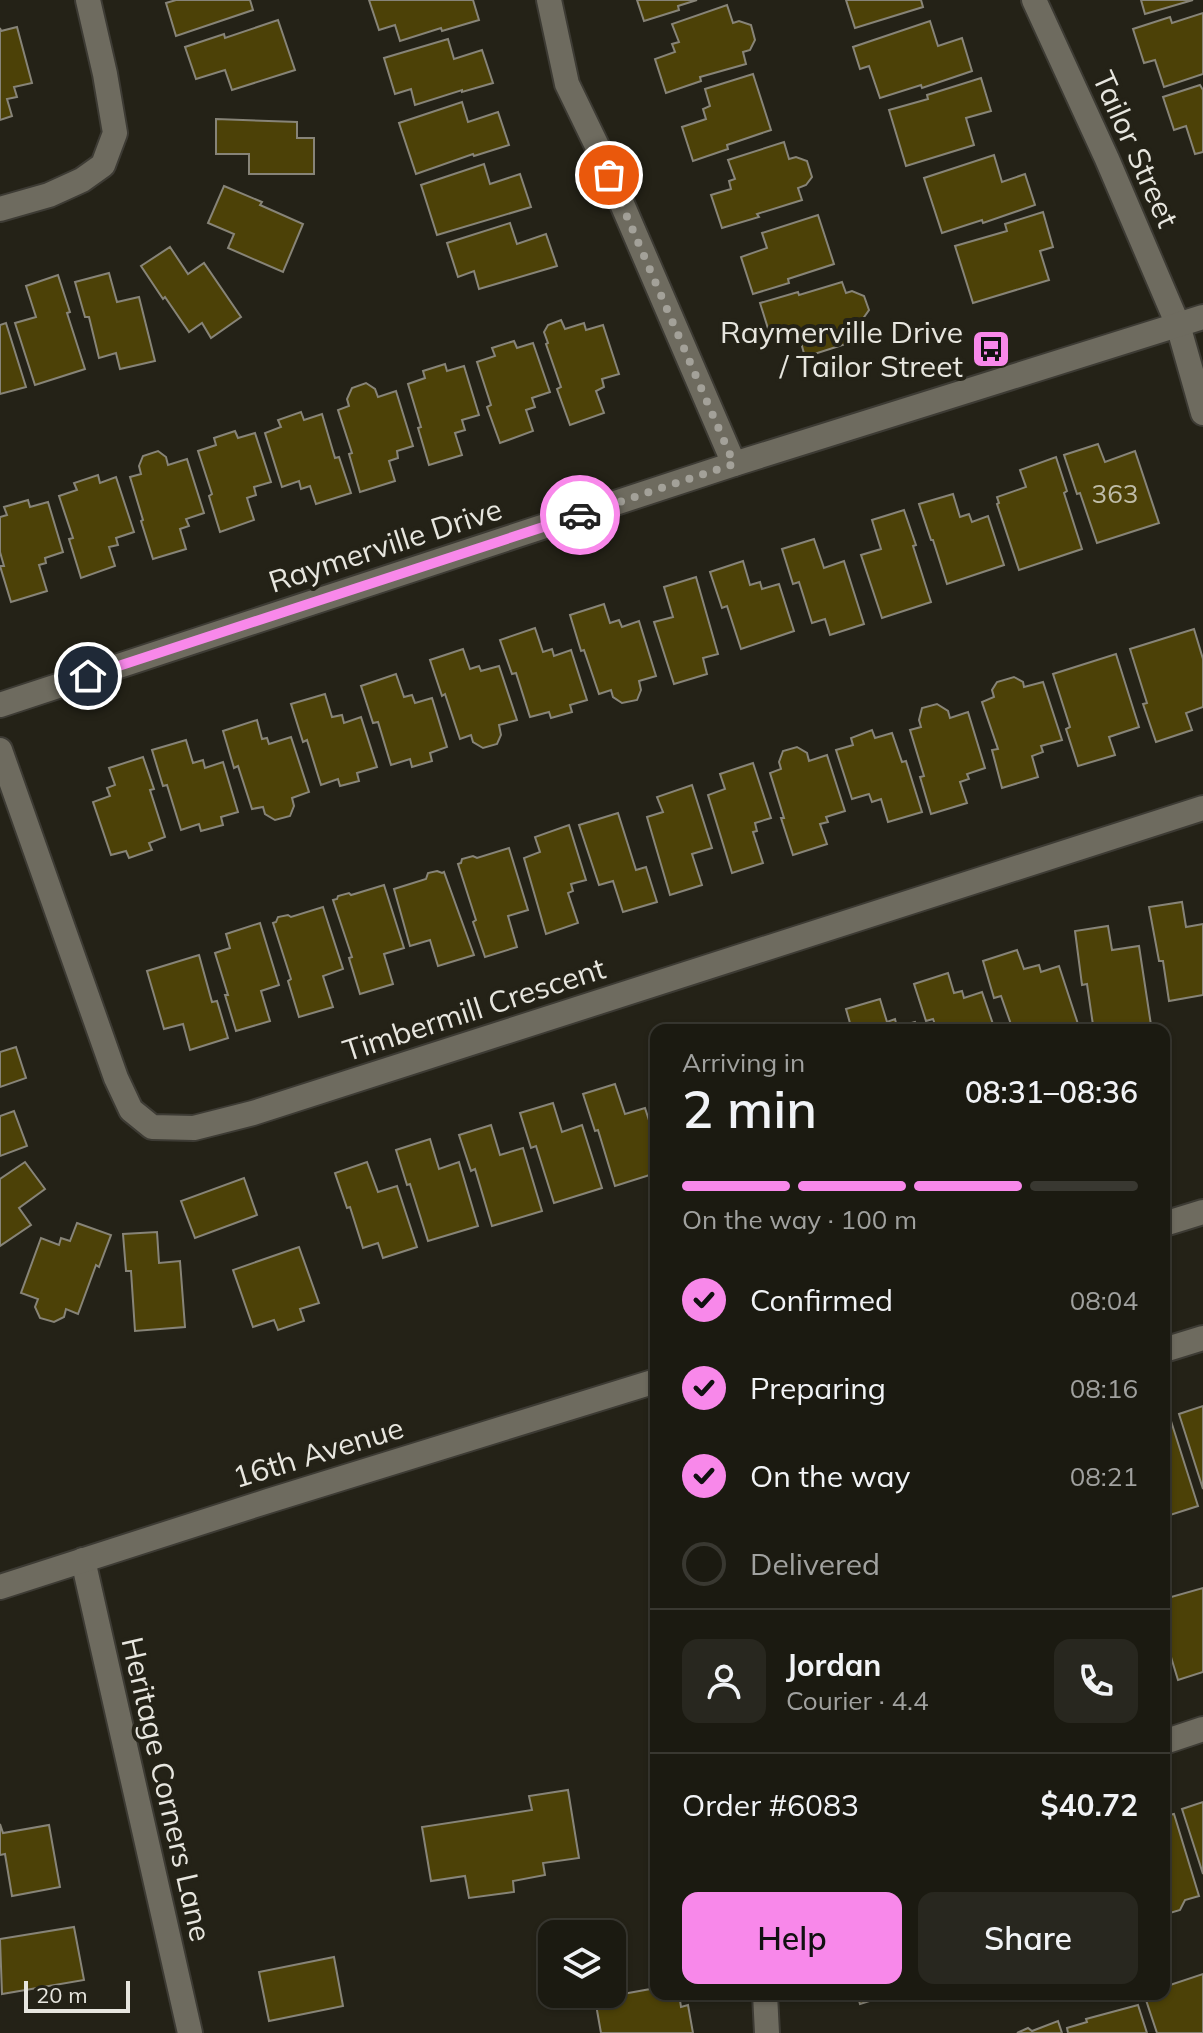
<!DOCTYPE html>
<meta charset="utf-8">
<style>
body{margin:0;font-family:Mulish,sans-serif;background:#28271f;color:#f1f3f6;height:100vh;display:flex;flex-direction:column;font-size:30px;white-space:nowrap}
*{box-sizing:border-box;margin:0}
p{font-size:26px;color:#a0a19f}
.icon{flex:none;width:44px;height:44px;fill:none;stroke:currentColor;stroke-width:2;stroke-linecap:round;stroke-linejoin:round}
.map{position:relative;flex:1;overflow:hidden}
.panel{position:absolute;left:650px;top:1024px;width:520px;height:976px;display:flex;flex-direction:column;background:#1b1a11;border-radius:16px;box-shadow:0 2px 6px #0004,0 0 0 2px #393831}
.panel>*{flex:none}
.buttons{position:absolute;left:538px;top:1920px;display:grid;gap:16px}
.buttons a{display:grid;place-items:center;width:88px;height:88px;border-radius:16px;background:#1b1a11;box-shadow:0 2px 6px #0004,0 0 0 2px #393831;font-size:40px}
.scale{position:absolute;left:24px;bottom:20px;width:106px;box-sizing:border-box;padding-left:8px;border:4px solid #e7e6df;border-top:0;font-size:22px;line-height:28px;white-space:nowrap;color:#e7e6df;-webkit-text-stroke:6px #242217;paint-order:stroke}
.pin{position:absolute;display:grid;place-items:center;width:68px;height:68px;color:#fff;margin:-34px;border:4px solid #fff;border-radius:50%;box-shadow:0 2px 8px #0007}
.courier{position:absolute;display:grid;place-items:center;width:80px;height:80px;margin:-40px;border:6px solid #f888ea;border-radius:50%;background:#fff;color:#222;box-shadow:0 2px 10px #0007}
.head em{font-style:normal;font-weight:600}
.head div{display:flex;flex-direction:column-reverse}
.head{display:flex;align-items:center;justify-content:space-between;height:136px;padding:0 32px}
h1{font-size:52px;font-weight:600;line-height:60px}
.bar{display:grid;grid-template-columns:repeat(4,1fr);gap:12px 8px;align-content:center;height:96px;padding:0 32px}
.bar i{height:10px;border-radius:6px;background:#393831}
.bar .selected{background:#f888ea}
.bar p{grid-column:span 4}
.line{display:flex;align-items:center;gap:20px;padding:0 32px;border-top:2px solid #393831}
.line div{flex:1}
.round{display:grid;place-items:center;flex:none;width:84px;height:84px;border-radius:16px;background:#28271f}
ol{padding:0 32px;list-style:none}
li{display:flex;align-items:center;gap:24px;height:88px}
li p{margin-inline-start:auto}
li .icon{padding:8px;border-radius:50%;background:#f888ea;color:#111;stroke-width:4}
li:last-child{color:#a0a19f}
li i{width:44px;height:44px;border:4px solid #393831;border-radius:50%}
.cta{display:flex;gap:16px;margin-top:auto;padding:16px 32px}
.cta a{flex:1;height:92px;border-radius:16px;background:#f888ea;color:#111;font-size:32px;font-weight:600;line-height:92px;text-align:center}
.cta a+a{background:#28271f;color:#f1f3f6}
.map>svg:first-child{display:block}
</style>
<div class="map">
<svg width="1203" height="2033" viewBox="0 0 1203 2033">
<rect width="100%" height="100%" fill="#242217"/>
<g fill="#4c4107" stroke="#878478" stroke-width="2">
<path d="M176,0H250L253,10L176,36L166,3Z"/>
<path d="M369,0H473L479,20L442,31L441,28L400,41L395,25L379,30Z"/>
<path d="M637,0H697L678,6L679,10L644,21Z"/>
<path d="M846,0H921L923,7L855,28Z"/>
<path d="M1141,0H1193L1145,14Z"/>
<path d="M727,5L733,23L739,21L751,25L755,40L750,50L743,52L746,64L700,77L701,81L666,93L655,59L675,52L672,44L679,42L672,24Z"/>
<path d="M1203,13V74L1164,87L1155,60L1144,63L1133,29L1170,17L1172,23Z"/>
<path d="M278,20L295,70L232,90L225,70L196,79L185,47L224,34L225,38Z"/>
<path d="M930,21L938,46L962,38L972,71L922,88L921,85L880,98L869,66L860,69L853,47Z"/>
<path d="M17,27L32,83L14,87L17,97L7,99L12,116L0,120V28L1,31Z"/>
<path d="M448,39L454,59L482,50L493,83L462,92V90L415,105L411,89L395,94L384,58Z"/>
<path d="M753,74L771,130L727,145L728,149L693,161L682,127L706,119L703,109L710,106L705,89Z"/>
<path d="M981,78L991,111L966,118L974,145L906,166L889,110L928,99L927,95Z"/>
<path d="M1200,85L1203,90V152L1195,154L1186,126L1174,130L1163,97Z"/>
<path d="M462,102L468,122L498,112L509,145L474,156L473,154L416,174L399,123Z"/>
<path d="M216,119L297,122V138H314V174H249V154H216Z"/>
<path d="M784,142L789,159L796,157L807,161L812,177L806,185L798,188L802,200L757,214L759,217L722,228L711,195L731,189L729,181L735,179L728,160Z"/>
<path d="M994,155L1002,182L1025,174L1035,205L983,223L982,220L942,233L924,178Z"/>
<path d="M484,164L490,184L520,174L531,207L437,235L421,185Z"/>
<path d="M224,186L262,202L260,205L303,224L283,272L228,248L234,234L208,223Z"/>
<path d="M1043,212L1053,247L1040,251L1049,280L973,303L955,246L1007,231L1005,224Z"/>
<path d="M818,215L834,264L788,279L789,283L753,294L741,257L767,248L762,233Z"/>
<path d="M510,223L517,244L546,234L557,266L479,289L474,271L458,277L447,243Z"/>
<path d="M170,247L188,274L204,263L241,317L211,338L202,323L189,332L165,297L163,299L141,266Z"/>
<path d="M109,273L117,302L139,297L155,361L120,369L116,353L99,358L89,317H85L75,282Z"/>
<path d="M58,275L70,312L67,313L85,369L35,385L15,323L36,317L26,286Z"/>
<path d="M842,282L846,293L852,291L864,296L869,310L862,320L856,322L861,339L805,357L800,339L793,341L791,332L771,338L760,303L798,292L799,295Z"/>
<path d="M561,320L565,329L584,323L586,330L603,325L619,374L602,379L604,387L596,391L604,413L570,425L557,389L561,387L546,344L548,343L544,332L548,325Z"/>
<path d="M6,323L26,387L0,394V325Z"/>
<path d="M514,341L517,348L533,343L550,392L532,398L535,407L526,410L533,431L500,443L487,407L491,405L477,362L495,356L492,348Z"/>
<path d="M445,364L447,371L464,366L479,415L462,420L465,430L455,433L462,455L429,465L418,428L421,427L408,384L425,378L423,371Z"/>
<path d="M366,383L375,389L378,397L396,391L413,446L397,451L398,458L389,461L395,481L360,492L349,454L352,453L338,410L349,406L347,399L352,388Z"/>
<path d="M301,412L304,420L322,414L335,458L339,457L351,493L316,504L310,486L301,489L299,481L282,487L265,433L281,427L278,420Z"/>
<path d="M235,431L238,438L255,433L271,482L254,487L256,495L247,498L254,520L220,532L209,496L212,494L198,451L216,445L214,438Z"/>
<path d="M1098,444L1105,462L1135,451L1159,523L1097,543L1080,493L1077,494L1064,455Z"/>
<path d="M158,451L166,457L168,465L187,459L204,513L186,519L189,526L180,529L186,549L153,559L141,521L143,520L130,477L141,474L139,466L143,456Z"/>
<path d="M1056,457L1067,491L1064,493L1082,549L1019,570L997,504L999,503L997,497L1026,487L1020,470Z"/>
<path d="M98,475L100,483L116,477L134,532L116,538L118,545L109,547L115,566L81,578L69,539L73,538L59,496L77,490L74,483Z"/>
<path d="M953,494L960,517L969,514L972,522L988,516L1004,565L947,584L933,540H931L919,504Z"/>
<path d="M28,500L30,507L48,502L63,552L45,558L46,563L39,565L47,591L11,602L0,566H4L0,552V517L7,515L4,507Z"/>
<path d="M904,510L916,545L913,546L931,602L882,618L861,555L881,549L872,520Z"/>
<path d="M814,539L824,568L844,561L864,624L830,635L825,619L812,623L799,582L793,584L782,549Z"/>
<path d="M743,561L750,585L760,582L762,589L779,584L794,631L741,649L727,606L722,608L710,572Z"/>
<path d="M696,577L718,654L703,658L707,674L674,684L654,622L673,617L664,587Z"/>
<path d="M604,604L610,623L619,620L622,627L639,621L656,676L639,681L641,690L637,700L622,703L613,697L611,690L599,694L584,650L581,651L570,615Z"/>
<path d="M535,628L543,652L552,649L554,656L571,650L587,700L570,705L572,712L551,718L549,712L530,717L516,673L512,674L500,640Z"/>
<path d="M1194,629L1203,659V707L1186,713L1192,730L1156,742L1143,704L1147,703L1130,649Z"/>
<path d="M463,649L470,669L479,666L481,671L499,666L517,720L499,725L501,735L497,744L483,748L473,742L471,735L460,739L445,694L442,696L430,660Z"/>
<path d="M1116,654L1139,727L1109,737L1115,755L1078,766L1066,729L1070,727L1053,674Z"/>
<path d="M396,674L404,697L412,695L415,703L432,698L447,747L430,753L432,761L412,767L410,759L391,765L378,722L373,723L361,686Z"/>
<path d="M1014,677L1023,682L1024,687L1043,682L1062,740L1041,746L1043,752L1032,756L1038,777L1002,788L992,750L998,749L982,702L994,697L992,690L997,682Z"/>
<path d="M325,694L332,717L342,715L344,723L361,717L377,767L357,773L359,781L340,786L338,779L321,785L307,740L303,742L291,704Z"/>
<path d="M937,704L948,711L950,718L968,712L985,768L967,774L969,779L960,782L967,803L931,814L920,777L924,776L910,730L921,727L919,720L922,708Z"/>
<path d="M257,720L262,739L267,738L269,744L291,737L309,792L292,798L294,806L290,816L275,820L265,814L263,807L252,809L238,766L234,768L223,731Z"/>
<path d="M872,730L875,738L892,733L902,762L906,761L922,812L888,822L881,799L872,802L869,794L852,799L836,750L853,745L851,738Z"/>
<path d="M186,740L193,763L203,760L205,768L223,762L238,812L221,817L223,825L201,831L199,824L181,830L167,785L163,786L152,750Z"/>
<path d="M797,747L807,753L809,761L827,755L845,811L826,817L828,822L820,824L827,844L793,855L781,818H784L770,773L781,769L779,762L783,751Z"/>
<path d="M143,757L154,789L150,790L165,837L149,843L152,850L129,858L126,851L111,855L93,802L110,796L107,788L115,785L109,768Z"/>
<path d="M753,763L771,818L755,823L757,831L753,832L763,863L732,873L708,795L725,789L720,774Z"/>
<path d="M692,785L712,848L692,854L702,885L670,895L647,817L663,812L657,797Z"/>
<path d="M618,813L636,870L646,867L657,902L623,912L613,881L599,885L579,825Z"/>
<path d="M569,825L586,880L571,884L573,891L568,893L578,923L546,934L524,858L540,852L535,837Z"/>
<path d="M509,848L528,910L508,916L517,947L485,957L473,922L476,920L458,864L461,863L462,859L473,856L477,858Z"/>
<path d="M437,871L442,873L444,872L474,955L438,966L430,940L410,946L394,889L426,879L428,873Z"/>
<path d="M384,885L404,948L384,954L393,984L360,994L349,958L352,957L333,900L337,899L338,896L349,893L351,895Z"/>
<path d="M1182,902L1186,927L1203,924V995L1169,1001L1163,961H1159L1149,907Z"/>
<path d="M323,907L343,969L323,976L333,1007L299,1017L288,981L291,979L273,923L276,922L278,917L288,915L291,917Z"/>
<path d="M260,923L279,985L261,991L270,1021L236,1031L225,995H228L215,953L230,948L226,934Z"/>
<path d="M1108,926L1112,950L1139,946L1151,1025L1129,1028L1130,1030H1100L1099,1024L1093,1025L1087,984L1082,985L1075,931Z"/>
<path d="M1017,950L1024,969L1039,965L1041,972L1059,966L1078,1024L1060,1030H1013L1001,996L994,998L983,961Z"/>
<path d="M199,955L212,1002L217,1001L228,1038L190,1050L183,1024L164,1029L147,971Z"/>
<path d="M948,973L954,993L962,991L964,998L982,992L995,1030H937L933,1019L926,1021L914,984Z"/>
<path d="M880,999L887,1022L895,1019L897,1027L915,1022L918,1030H852L846,1009Z"/>
<path d="M16,1047L26,1078L0,1087V1052Z"/>
<path d="M615,1084L625,1114L645,1108L656,1142V1173L615,1186L598,1130L595,1131L583,1094Z"/>
<path d="M553,1103L562,1132L582,1125L602,1188L554,1203L536,1146L531,1148L520,1113Z"/>
<path d="M14,1111L27,1146L0,1156V1116Z"/>
<path d="M491,1125L500,1155L523,1148L542,1211L492,1226L475,1169L471,1171L459,1135Z"/>
<path d="M430,1139L439,1169L459,1162L478,1226L428,1241L410,1184L407,1185L396,1150Z"/>
<path d="M25,1162L45,1189L19,1208L31,1225L0,1246V1179Z"/>
<path d="M367,1162L378,1192L397,1186L417,1247L383,1258L378,1243L363,1248L350,1207L347,1208L335,1173Z"/>
<path d="M244,1178L257,1215L195,1238L181,1201Z"/>
<path d="M77,1223L111,1235L99,1267L96,1265L78,1314L66,1309L64,1317L54,1322L40,1318L35,1307L38,1299L21,1293L41,1238L59,1245L61,1238L70,1241Z"/>
<path d="M157,1232L159,1263L180,1261L185,1327L135,1331L131,1271H126L123,1234Z"/>
<path d="M299,1247L319,1303L300,1309L304,1321L278,1330L274,1320L253,1327L233,1270Z"/>
<path d="M1203,1406V1489L1179,1414Z"/>
<path d="M1171,1421L1198,1506L1164,1517V1423Z"/>
<path d="M1203,1588V1672L1178,1680L1164,1634V1599Z"/>
<path d="M568,1790L579,1858L543,1863L545,1875L513,1881L514,1892L469,1898L465,1876L431,1881L422,1827L532,1810L529,1796Z"/>
<path d="M1203,1802V1874L1182,1809Z"/>
<path d="M1174,1814L1199,1896L1185,1900L1180,1910L1170,1913L1164,1910V1816Z"/>
<path d="M0,1824L3,1833L49,1825L60,1887L12,1896L5,1854L0,1855Z"/>
<path d="M74,1927L84,1980L2,1994L0,1939Z"/>
<path d="M334,1957L343,2006L269,2021L259,1972Z"/>
<path d="M1203,1974V2033H1157L1144,1994H1164V1987Z"/>
<path d="M656,1988V1994H679L681,2007L688,2005L693,2033H601L595,1999Z"/>
<path d="M857,1994H892L860,2004Z"/>
<path d="M1138,2005L1147,2033H1068L1067,2028L1087,2022L1086,2019Z"/>
<path d="M1058,2021L1062,2033H1017L1028,2028L1032,2031Z"/>
</g>
<g fill="none" stroke-linecap="round" stroke-linejoin="round">
<g stroke="#3d3b34" stroke-width="28">
<g id="minor">
<path d="M549,0L567,84L598,148L734,464"/>
<path d="M1034,0L1107,159L1178,325L1203,413"/>
<path d="M0,209L49,195L82,180L103,165L115,133L105,74L88,0"/>
<path d="M0,750L116,1078L131,1110L152,1127L194,1128L253,1113L1203,808"/>
<path d="M1164,1350L1203,1338"/>
<path d="M83,1560L190,2033"/>
<path d="M1164,1742L1203,1729"/>
<path d="M765,1994L767,2033"/>
</g>
</g>
<g stroke="#3d3b34" stroke-width="28">
<path id="tertiary" d="M0,705L734,464L1203,317"/>
</g>
<g stroke="#3d3b34" stroke-width="28">
<g id="secondary">
<path d="M1164,1224L1203,1212"/>
<path d="M0,1587L268,1501L656,1381"/>
</g>
</g>
<use href="#minor" stroke="#6e6b5f" stroke-width="24"/>
<use href="#tertiary" stroke="#6e6b5f" stroke-width="24"/>
<use href="#secondary" stroke="#6e6b5f" stroke-width="24"/>
</g>
<g fill="none" stroke-linecap="round" stroke-linejoin="round">
<path stroke="#a3a199" stroke-width="8" stroke-dasharray="0 14.4" d="M580,515L734,464L609,175"/>
<path stroke="#f888ea" stroke-width="10" d="M88,676L580,515"/>
</g>
<defs>
<g id="bus-square" transform="scale(2)"><rect x="-9" y="-9" width="18" height="18" rx="4" fill="#f888ea" stroke="#242217"/><path d="M-5-6H5V4H4V6H2V4H-2V6H-4V4H-5ZM-3.5-4V0h7V-4ZM-3.5 1.2v1.5H-2V1.2ZM2 1.2v1.5H3.5V1.2Z" fill="#111"/></g>
</defs>
<g fill-rule="evenodd">
<use href="#bus-square" x="991" y="349"/>
</g>
<g text-anchor="middle" dominant-baseline="central" stroke-width="8" stroke-linejoin="round" paint-order="stroke">
<g font-size="26" fill="#c0bda9">
<text x="1115" y="493">363</text>
</g>
<g font-size="30" fill="#e7e6df" stroke="#242217">
<text transform="translate(1136 149) rotate(66)">Tailor Street</text>
<text transform="translate(385 545) rotate(-18)">Raymerville Drive</text>
<text transform="translate(474 1009) rotate(-18)">Timbermill Crescent</text>
<text transform="translate(318 1452) rotate(-17)">16th Avenue</text>
<text transform="translate(167 1789) rotate(77)">Heritage Corners Lane</text>
</g>
<g font-size="30" fill="#e7e6df" stroke="#242217" text-anchor="end">
<text x="963" y="332">Raymerville Drive<tspan x="963" dy="34">/ Tailor Street</tspan></text>
</g>
</g>
</svg>
<div class="buttons">
<a><svg class="icon" aria-label="layers" viewBox="0 0 24 24"><path d="M12 4l9 5-9 5-9-5zM3 14l9 5 9-5"/></svg></a>
</div>
<div class="scale">20 m</div>
<div class="pin" style="left:609px;top:175px;background:#ea580c"><svg class="icon" aria-label="bag" viewBox="0 0 24 24"><path d="M5 8h14l-1 12H6zM9 8a3 3 0 0 1 6 0"/></svg></div>
<div class="pin" style="left:88px;top:676px;background:#1f2937"><svg class="icon" aria-label="home" viewBox="0 0 24 24"><path d="M3 11l9-7 9 7M6 9v11h12V9"/></svg></div>
<div class="courier" style="left:580px;top:515px"><svg class="icon" aria-label="car" viewBox="0 0 24 24"><path d="M5 17H2v-5l4-1 3-4h7l3 4 3 1v5h-3M9 17h6M6 11h13"/><circle cx="7" cy="17" r="2"/><circle cx="17" cy="17" r="2"/></svg></div>
<section class="panel">
<div class="head"><div><h1>2 min</h1><p>Arriving in</p></div><em>08:31–08:36</em></div>
<div class="bar"><i class="selected"></i><i class="selected"></i><i class="selected"></i><i></i><p>On the way · 100 m</p></div>
<ol>
<li><svg class="icon" aria-label="check" viewBox="0 0 24 24"><path d="M5 12l5 5 9-10"/></svg>Confirmed<p>08:04</p></li>
<li><svg class="icon" aria-label="check" viewBox="0 0 24 24"><path d="M5 12l5 5 9-10"/></svg>Preparing<p>08:16</p></li>
<li><svg class="icon" aria-label="check" viewBox="0 0 24 24"><path d="M5 12l5 5 9-10"/></svg>On the way<p>08:21</p></li>
<li><i></i>Delivered</li>
</ol>
<div class="line" style="height:144px"><a class="round"><svg class="icon" aria-label="person" viewBox="0 0 24 24"><circle cx="12" cy="8" r="4"/><path d="M4 21q1-7 8-7t8 7"/></svg></a><div><b>Jordan</b><p>Courier · 4.4</p></div><a class="round"><svg class="icon" aria-label="phone" viewBox="0 0 24 24"><path d="M5 4h4l2 5-3 2q2 4 5 5l2-3 5 2v4C11 20 4 13 5 4z"/></svg></a></div>
<div class="line" style="height:104px"><div>Order #6083</div><b>$40.72</b></div>
<div class="cta"><a>Help</a><a>Share</a></div>
</section>
</div>
